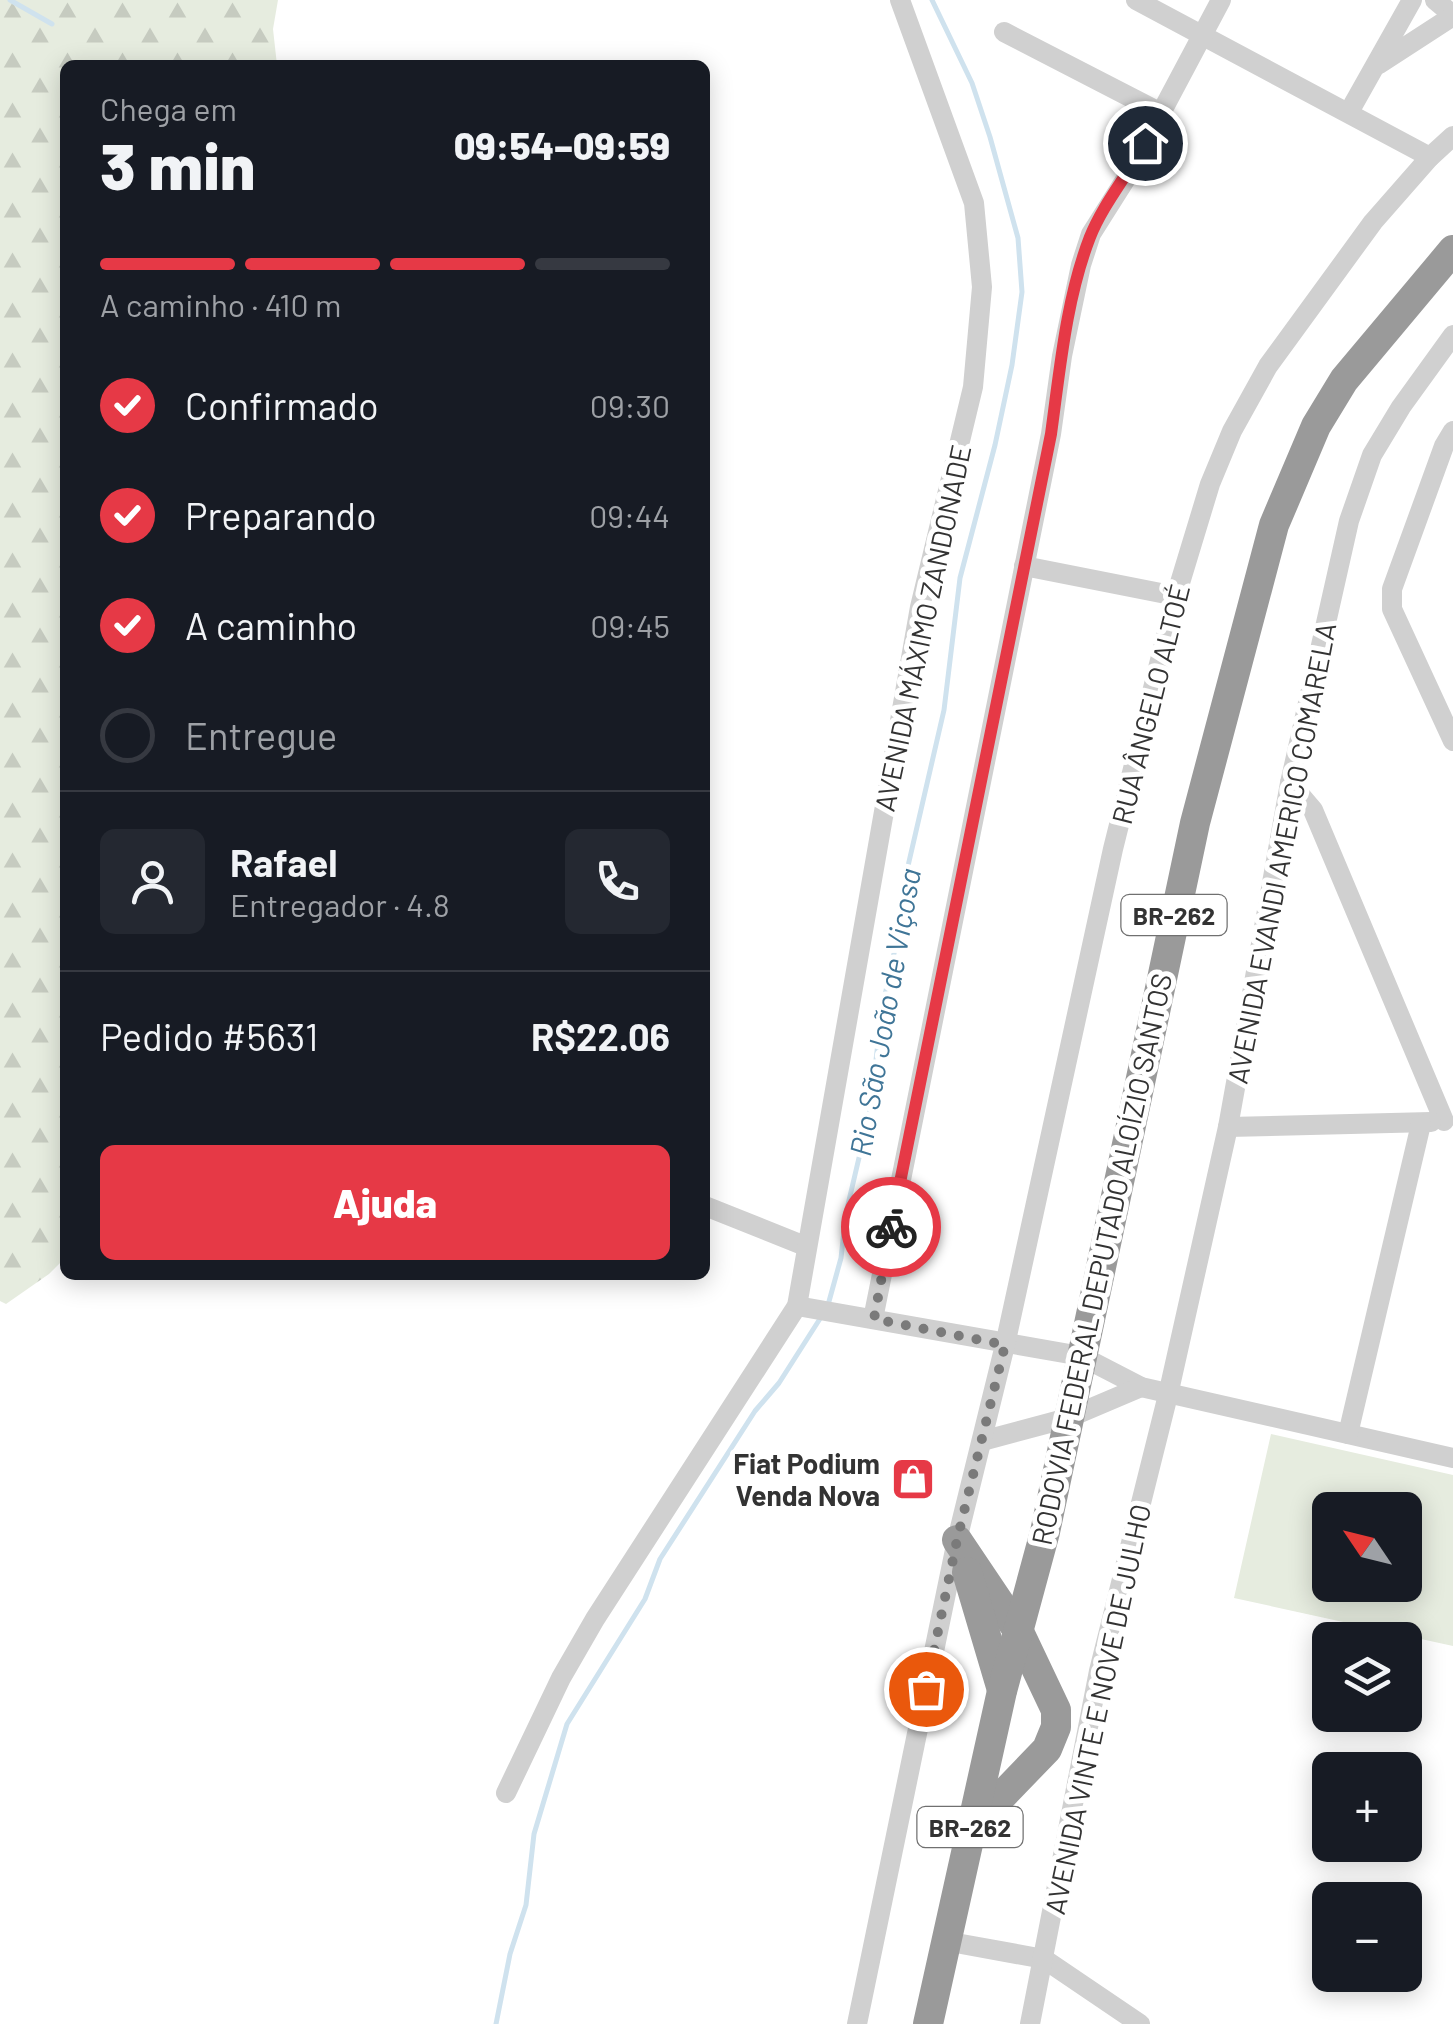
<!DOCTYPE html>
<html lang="pt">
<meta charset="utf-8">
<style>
body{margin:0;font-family:Barlow,sans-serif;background:#242831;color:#f1f3f6;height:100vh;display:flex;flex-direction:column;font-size:38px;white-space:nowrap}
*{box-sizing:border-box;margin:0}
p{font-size:32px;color:#9ea1a6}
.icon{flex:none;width:55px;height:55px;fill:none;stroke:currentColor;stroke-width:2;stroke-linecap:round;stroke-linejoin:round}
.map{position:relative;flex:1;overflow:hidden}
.drawer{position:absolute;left:60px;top:60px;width:650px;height:1220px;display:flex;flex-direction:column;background:#171b24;border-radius:15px;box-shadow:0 5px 25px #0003}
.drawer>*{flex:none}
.needle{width:65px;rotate:305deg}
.controls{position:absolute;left:1312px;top:1492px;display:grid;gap:20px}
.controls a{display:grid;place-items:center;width:110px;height:110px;border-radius:15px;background:#171b24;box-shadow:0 5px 25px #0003;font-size:50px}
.pin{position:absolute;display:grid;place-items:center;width:85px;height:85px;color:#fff;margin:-42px;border:5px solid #fff;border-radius:50%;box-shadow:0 2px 10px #0007}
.courier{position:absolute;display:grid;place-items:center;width:100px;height:100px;margin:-50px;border:8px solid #e63946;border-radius:50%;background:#fff;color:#222;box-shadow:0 2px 12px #0007}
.overview em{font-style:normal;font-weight:800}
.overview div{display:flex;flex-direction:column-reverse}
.overview{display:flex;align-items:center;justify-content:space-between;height:170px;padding:0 40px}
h1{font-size:65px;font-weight:800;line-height:75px}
.bar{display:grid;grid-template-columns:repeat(4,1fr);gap:15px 10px;align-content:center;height:120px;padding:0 40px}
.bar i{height:12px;border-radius:8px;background:#363941}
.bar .on{background:#e63946}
.bar p{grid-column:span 4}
.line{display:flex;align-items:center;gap:25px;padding:0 40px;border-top:2px solid #363941}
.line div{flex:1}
.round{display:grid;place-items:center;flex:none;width:105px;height:105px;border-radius:15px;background:#242831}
ol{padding:0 40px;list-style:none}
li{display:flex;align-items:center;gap:30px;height:110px}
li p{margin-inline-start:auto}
li .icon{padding:10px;border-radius:50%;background:#e63946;color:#fff;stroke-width:4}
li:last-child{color:#9ea1a6}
li i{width:55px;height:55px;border:5px solid #363941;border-radius:50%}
.cta{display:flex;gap:20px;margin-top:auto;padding:20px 40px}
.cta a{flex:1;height:115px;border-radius:15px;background:#e63946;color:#fff;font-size:40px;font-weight:800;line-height:115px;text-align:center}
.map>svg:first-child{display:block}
</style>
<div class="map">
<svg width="1453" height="2024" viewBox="0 0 1453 2024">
<defs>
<pattern id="forest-firs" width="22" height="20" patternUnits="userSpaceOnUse" patternTransform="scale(2.5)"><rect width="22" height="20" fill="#e6ecdf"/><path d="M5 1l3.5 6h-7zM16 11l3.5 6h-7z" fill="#c6cbc0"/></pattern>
</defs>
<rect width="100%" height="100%" fill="#fff"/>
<path fill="#e6ecdf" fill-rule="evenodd" d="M1271,1434L1453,1475V1646L1234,1598ZM1330,1510H1405V1585H1330Z"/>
<path fill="url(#forest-firs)" d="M0,0H278L273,29L277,65H65V1258L49,1274L6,1304L0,1301Z"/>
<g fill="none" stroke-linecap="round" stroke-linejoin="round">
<g stroke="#cfe2ee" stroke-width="5">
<path d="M10,0L52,24"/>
<path d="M828,1305L841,1258L846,1213L870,1111L882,1009L901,921L908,866L944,710L960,578L995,445L1012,365L1022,292L1018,238L990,137L972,83L932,0"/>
<path d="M496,2024L510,1954L526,1905L534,1834L567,1724L645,1599L660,1559L755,1411L779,1383L823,1314"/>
</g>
<g stroke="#d0d0d0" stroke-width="20">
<path d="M1136,0L1430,157"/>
<path d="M1435,0L1453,15"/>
<path d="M1004,32L1161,113"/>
<path d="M1379,64L1453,16"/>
<path d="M1349,112L1412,0"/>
<path d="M1453,431L1444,446L1392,589V609L1453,741"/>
<path d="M1024,566L1176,596"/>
<path d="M1290,783L1313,810L1444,1121"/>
<path d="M1228,1127L1431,1122"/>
<path d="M705,1206L805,1246"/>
<path d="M797,1306L1081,1356L1141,1387L1453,1458"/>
<path d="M873,1319L1051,434L1062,356L1081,265L1091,234L1127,177L1221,0"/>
<path d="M1348,1434L1421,1124"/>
<path d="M982,1441L1068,1418L1141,1387"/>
<path d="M506,1793L561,1678L595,1619L797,1306L920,607L973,387L982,287L974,203L900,0"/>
<path d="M945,1941L1044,1959L1140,2024"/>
<path d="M857,2024L957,1540L1005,1345L1113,849L1176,596L1210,484L1232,431L1268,366L1373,222L1430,157L1453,136"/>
<path d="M1030,2024L1099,1671L1168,1395L1228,1127L1290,783L1349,521L1372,455L1401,407L1453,335"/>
</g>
<g stroke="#9a9a9a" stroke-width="30">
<path d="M957,1540L1019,1632L1056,1710V1727L1047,1749L969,1830"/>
<path d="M967,1572L1002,1690"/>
<path d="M928,2024L1002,1691L1045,1532L1195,823L1274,525L1316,426L1344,380L1453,250"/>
</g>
</g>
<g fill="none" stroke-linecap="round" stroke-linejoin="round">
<path stroke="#7a7a7a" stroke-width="10" stroke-dasharray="0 18" d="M891,1227L874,1319L1005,1345L957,1540L926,1689"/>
<path stroke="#e63946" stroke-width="12" d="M891,1227L1051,434C1060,369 1066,299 1090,237C1103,204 1128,175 1145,143"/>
</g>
<defs>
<g id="shop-square" transform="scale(2.25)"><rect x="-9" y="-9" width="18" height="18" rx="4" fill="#e63946" stroke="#fff"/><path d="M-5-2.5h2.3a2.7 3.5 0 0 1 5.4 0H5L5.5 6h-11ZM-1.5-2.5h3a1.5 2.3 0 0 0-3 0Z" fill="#fff"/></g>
</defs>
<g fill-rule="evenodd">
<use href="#shop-square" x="913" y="1479"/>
</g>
<g text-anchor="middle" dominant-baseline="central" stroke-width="10" stroke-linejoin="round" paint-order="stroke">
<g fill="#fff" stroke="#707070" stroke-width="2.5">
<rect x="1121.5" y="895" width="105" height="40" rx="8"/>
<rect x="917.5" y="1807" width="105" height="40" rx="8"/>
</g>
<g font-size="25" font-weight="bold" fill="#333">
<text x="1174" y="915">BR-262</text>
<text x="970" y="1827">BR-262</text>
</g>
<g font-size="28" fill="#333" stroke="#fff">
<text transform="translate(922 628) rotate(-78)">AVENIDA MÁXIMO ZANDONADE</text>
<text transform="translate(1150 704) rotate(-76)">RUA ÂNGELO ALTOÉ</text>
<text transform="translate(1281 853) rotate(-79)">AVENIDA EVANDI AMERICO COMARELA</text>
<text transform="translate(1101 1259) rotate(-78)">RODOVIA FEDERAL DEPUTADO ALOÍZIO SANTOS</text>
<text transform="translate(1097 1709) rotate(-78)">AVENIDA VINTE E NOVE DE JULHO</text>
</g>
<g font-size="28" font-weight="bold" fill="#333" stroke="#fff" text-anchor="end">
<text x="880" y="1463">Fiat Podium<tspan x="880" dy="32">Venda Nova</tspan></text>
</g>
<g font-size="30" font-style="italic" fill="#3f7597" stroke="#fff">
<text transform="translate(884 1012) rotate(-80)">Rio São João de Viçosa</text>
</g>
</g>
</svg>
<div class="controls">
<a><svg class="needle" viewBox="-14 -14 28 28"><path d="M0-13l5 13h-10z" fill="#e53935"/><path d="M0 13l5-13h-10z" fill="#9ea1a6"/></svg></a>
<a><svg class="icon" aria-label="layers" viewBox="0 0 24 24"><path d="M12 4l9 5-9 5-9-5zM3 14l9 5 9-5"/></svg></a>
<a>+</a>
<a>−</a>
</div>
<div class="pin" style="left:926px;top:1689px;background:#ea580c"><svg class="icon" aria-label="bag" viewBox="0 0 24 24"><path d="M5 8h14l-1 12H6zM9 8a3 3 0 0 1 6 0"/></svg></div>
<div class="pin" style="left:1145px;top:143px;background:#1f2937"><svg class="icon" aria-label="home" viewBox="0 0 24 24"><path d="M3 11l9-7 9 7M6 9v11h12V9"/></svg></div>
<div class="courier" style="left:891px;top:1227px"><svg class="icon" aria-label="bike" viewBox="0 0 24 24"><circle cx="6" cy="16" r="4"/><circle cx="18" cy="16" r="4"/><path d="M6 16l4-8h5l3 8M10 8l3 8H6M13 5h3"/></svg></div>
<section class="drawer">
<div class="overview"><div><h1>3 min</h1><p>Chega em</p></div><em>09:54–09:59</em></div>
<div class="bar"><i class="on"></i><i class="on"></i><i class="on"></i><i></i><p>A caminho · 410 m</p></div>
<ol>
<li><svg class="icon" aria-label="check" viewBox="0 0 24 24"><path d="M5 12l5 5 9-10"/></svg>Confirmado<p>09:30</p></li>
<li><svg class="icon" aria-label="check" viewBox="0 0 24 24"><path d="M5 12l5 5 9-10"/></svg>Preparando<p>09:44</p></li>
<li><svg class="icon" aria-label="check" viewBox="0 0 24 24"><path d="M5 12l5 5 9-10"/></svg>A caminho<p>09:45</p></li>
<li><i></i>Entregue</li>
</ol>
<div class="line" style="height:180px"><a class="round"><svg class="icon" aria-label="person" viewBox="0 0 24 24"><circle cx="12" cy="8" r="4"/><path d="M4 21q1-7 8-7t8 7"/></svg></a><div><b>Rafael</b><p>Entregador · 4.8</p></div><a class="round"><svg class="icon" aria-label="phone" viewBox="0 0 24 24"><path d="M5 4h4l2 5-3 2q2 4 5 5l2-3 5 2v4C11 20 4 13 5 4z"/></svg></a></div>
<div class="line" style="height:130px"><div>Pedido #5631</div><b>R$22.06</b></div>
<div class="cta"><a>Ajuda</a></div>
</section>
</div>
